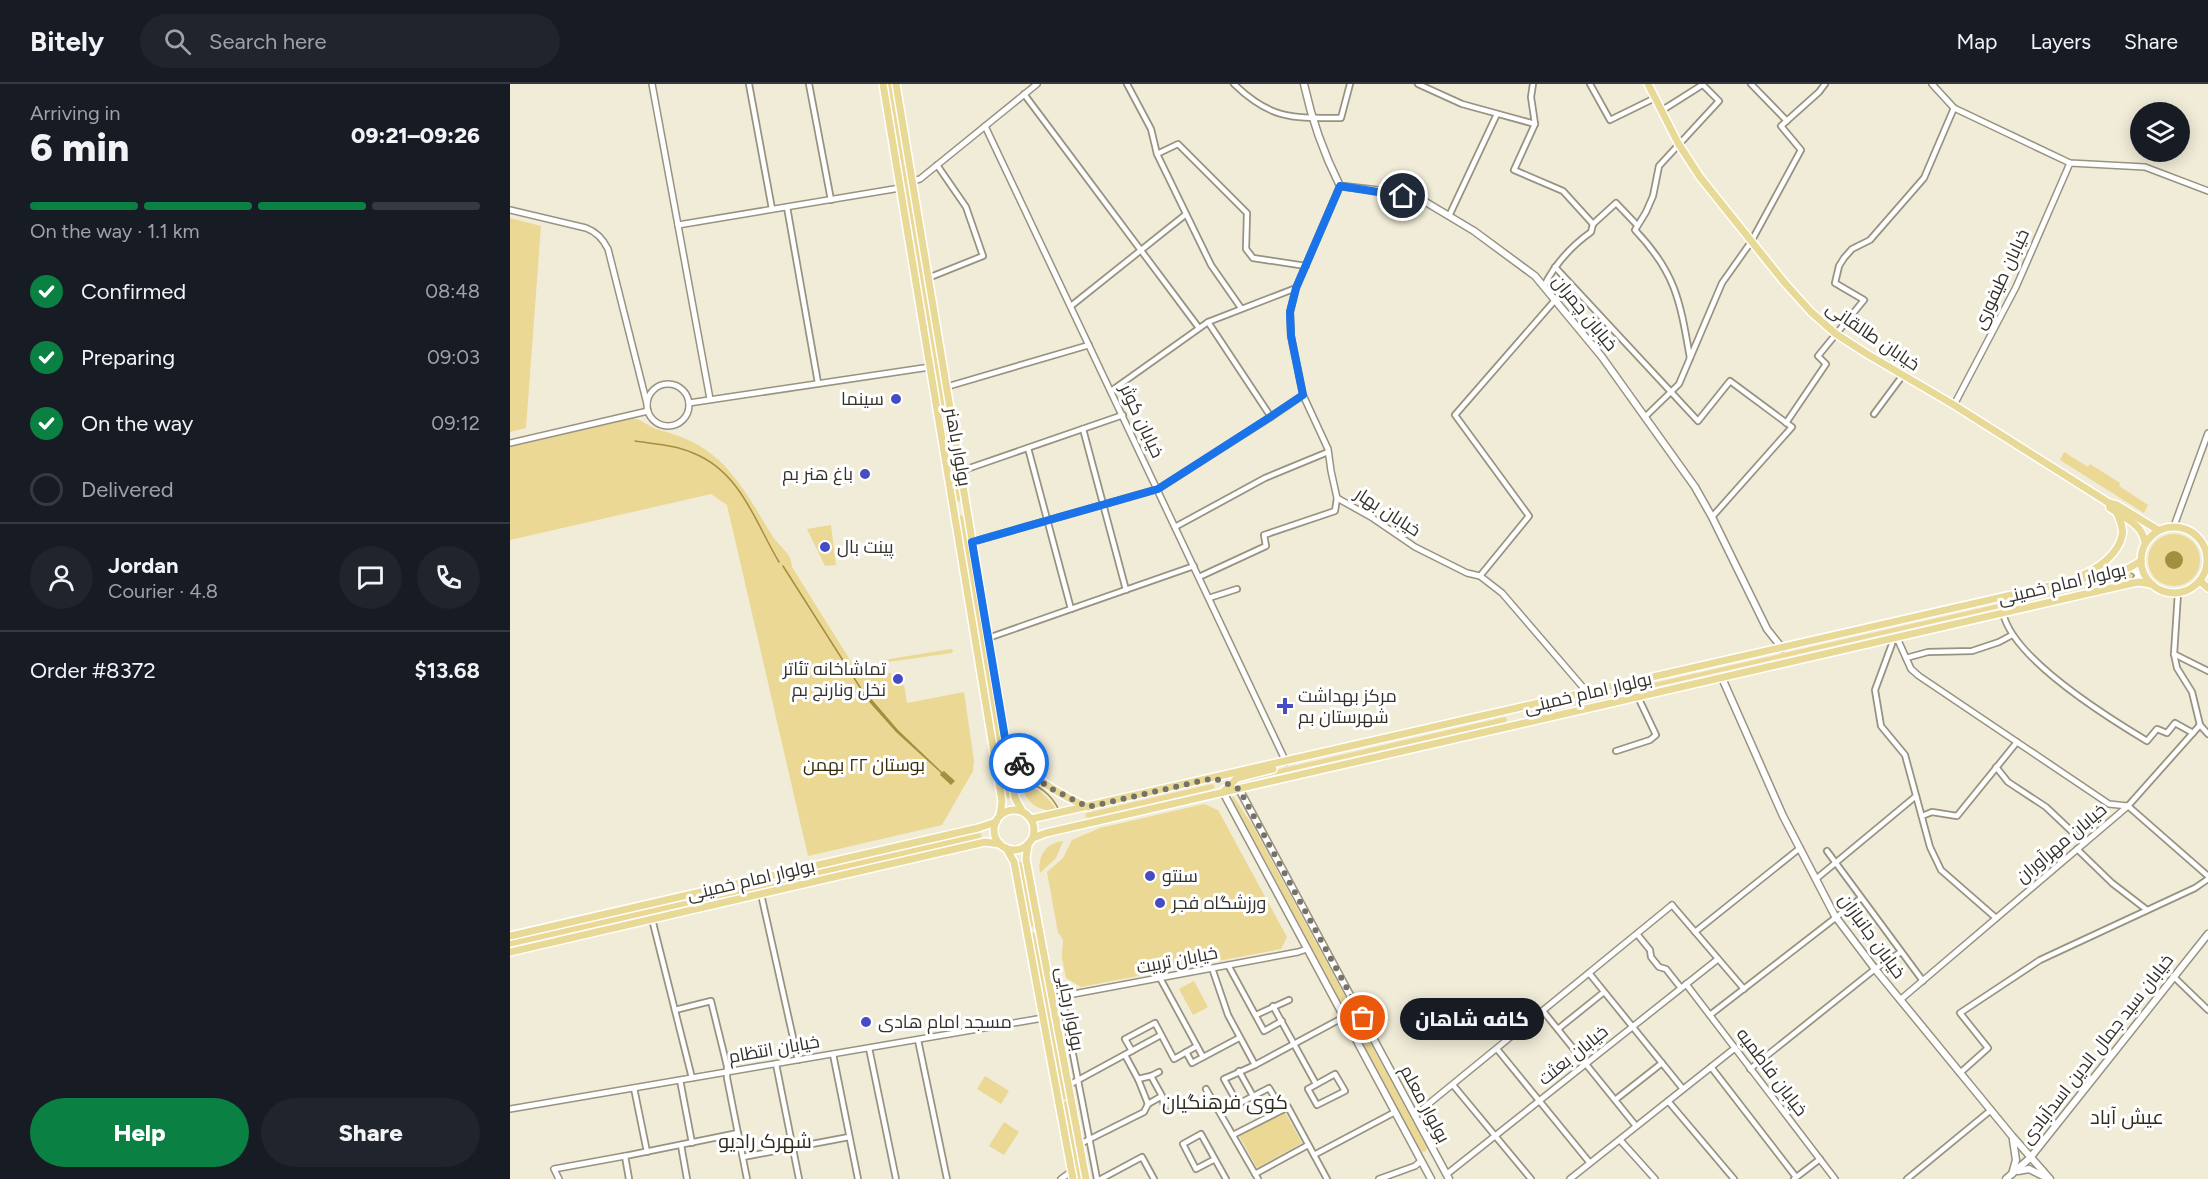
<!DOCTYPE html>
<meta charset="utf-8">
<style>
body{margin:0;font-family:Figtree,Cairo,sans-serif;background:#20242c;color:#f1f3f6;height:100vh;display:flex;flex-direction:column;font-size:22px;white-space:nowrap}
*{box-sizing:border-box;margin:0}
p{font-size:20px;color:#9ea1a6}
.icon{flex:none;width:33px;height:33px;fill:none;stroke:currentColor;stroke-width:2;stroke-linecap:round;stroke-linejoin:round}
.map{position:relative;flex:1;overflow:hidden}
.drawer{display:flex;flex-direction:column;background:#171b24;width:510px}
.drawer>*{flex:none}
.fabs{position:absolute;left:1620px;top:18px;display:grid;gap:12px}
.fabs a{display:grid;place-items:center;width:60px;height:60px;border-radius:50%;background:#171b24;box-shadow:0 3px 15px #0003;font-size:30px}
.pin{position:absolute;display:grid;place-items:center;width:51px;height:51px;color:#fff;margin:-26px;border:3px solid #fff;border-radius:50%;box-shadow:0 2px 6px #0007}
.courier{position:absolute;display:grid;place-items:center;width:60px;height:60px;margin:-30px;border:4px solid #1a73e8;border-radius:50%;background:#fff;color:#222;box-shadow:0 2px 8px #0007}
.bubble{position:absolute;height:42px;border-radius:21px;background:#171b24;box-shadow:0 3px 15px #0003;font-size:20px;font-weight:800;line-height:42px;text-align:center}
.summary em{font-style:normal;font-weight:800}
.summary div{display:flex;flex-direction:column-reverse}
.summary{display:flex;align-items:center;justify-content:space-between;height:102px;padding:0 30px}
h1{font-size:39px;font-weight:800;line-height:45px}
.bar{display:grid;grid-template-columns:repeat(4,1fr);gap:9px 6px;align-content:center;height:72px;padding:0 30px}
.bar i{height:8px;border-radius:4px;background:#363941}
.bar .current{background:#0b8043}
.bar p{grid-column:span 4}
.line{display:flex;align-items:center;gap:15px;padding:0 30px;border-top:2px solid #363941}
.line div{flex:1}
.round{display:grid;place-items:center;flex:none;width:63px;height:63px;border-radius:32px;background:#20242c}
ol{padding:0 30px;list-style:none}
li{display:flex;align-items:center;gap:18px;height:66px}
li p{margin-inline-start:auto}
li .icon{padding:6px;border-radius:50%;background:#0b8043;color:#fff;stroke-width:4}
li:last-child{color:#9ea1a6}
li i{width:33px;height:33px;border:3px solid #363941;border-radius:50%}
.button{display:flex;gap:12px;margin-top:auto;padding:12px 30px}
.button a{flex:1;height:69px;border-radius:36px;background:#0b8043;color:#fff;font-size:24px;font-weight:800;line-height:69px;text-align:center}
.button a+a{background:#20242c;color:#f1f3f6}
header{display:flex;align-items:center;gap:36px;box-sizing:border-box;height:84px;padding:0 30px;background:#171b24;border-bottom:2px solid #363941}
header strong{font-size:28px}
nav{display:flex;gap:33px;margin-inline-start:auto;font-size:21px}
.search{width:420px;height:54px;background:#20242c;display:flex;align-items:center;gap:15px;box-sizing:border-box;padding:0 21px;border-radius:33px;color:#9ea1a6;font-size:22px}
main{display:flex;flex:1;min-height:0}
.map>svg:first-child{display:block}
</style>
<header>
<strong>Bitely</strong>
<div class="search"><svg class="icon" aria-label="search" viewBox="0 0 24 24"><circle cx="10" cy="10" r="6"/><path d="M15 15l6 6"/></svg>Search here</div>
<nav><a>Map</a><a>Layers</a><a>Share</a></nav>
</header>
<main>
<section class="drawer">
<div class="summary"><div><h1>6 min</h1><p>Arriving in</p></div><em>09:21–09:26</em></div>
<div class="bar"><i class="current"></i><i class="current"></i><i class="current"></i><i></i><p>On the way · 1.1 km</p></div>
<ol>
<li><svg class="icon" aria-label="check" viewBox="0 0 24 24"><path d="M5 12l5 5 9-10"/></svg>Confirmed<p>08:48</p></li>
<li><svg class="icon" aria-label="check" viewBox="0 0 24 24"><path d="M5 12l5 5 9-10"/></svg>Preparing<p>09:03</p></li>
<li><svg class="icon" aria-label="check" viewBox="0 0 24 24"><path d="M5 12l5 5 9-10"/></svg>On the way<p>09:12</p></li>
<li><i></i>Delivered</li>
</ol>
<div class="line" style="height:108px"><a class="round"><svg class="icon" aria-label="person" viewBox="0 0 24 24"><circle cx="12" cy="8" r="4"/><path d="M4 21q1-7 8-7t8 7"/></svg></a><div><b>Jordan</b><p>Courier · 4.8</p></div><a class="round"><svg class="icon" aria-label="chat" viewBox="0 0 24 24"><path d="M4 5h16v11H9l-5 4z"/></svg></a><a class="round"><svg class="icon" aria-label="phone" viewBox="0 0 24 24"><path d="M5 4h4l2 5-3 2q2 4 5 5l2-3 5 2v4C11 20 4 13 5 4z"/></svg></a></div>
<div class="line" style="height:78px"><div>Order #8372</div><b>$13.68</b></div>
<div class="button"><a>Help</a><a>Share</a></div>
</section>
<div class="map">
<svg width="1698" height="1095" viewBox="0 0 1698 1095">
<rect width="100%" height="100%" fill="#f1ecd8"/>
<g fill="#ead894">
<path d="M377,0H383L451,414L449,418L445,416Z"/>
<path d="M0,134L31,142L16,344L0,348Z"/>
<path d="M123,334C133,336 139,343 149,346C213,361 231,401 263,453C270,463 282,470 282,483L350,592L381,589L383,602L394,601L397,619L454,608L464,677L463,687L432,741L298,772L217,421L201,410L0,456V363Z"/>
<path d="M1554,368L1578,383L1580,380L1610,399L1609,402L1638,421L1634,429L1550,376Z"/>
<path d="M451,431L455,434L501,711L498,715L495,712L448,434Z"/>
<path d="M321,441L326,481L315,482L297,445Z"/>
<circle cx="1664" cy="476" r="26"/>
<path d="M1625,489L1624,493L1018,632L1015,631L1017,628Z"/>
<path d="M441,565L443,566L442,569L370,579L368,577Z"/>
<path d="M995,633L997,635L996,638L741,696L739,694L740,692Z"/>
<path d="M512,700C527,703 538,712 546,726C528,728 515,718 512,700Z"/>
<path d="M702,700L705,702L703,705L578,734L575,732L577,729Z"/>
<path d="M723,712L743,742L917,1064L915,1068L911,1067L722,715Z"/>
<path d="M694,720L708,726L777,853L771,865L708,877L704,873L691,878L689,880L571,903L556,894C555,886 551,875 552,867C553,860 555,855 548,849L537,788L553,774L562,756L590,744Z"/>
<path d="M469,749L472,751L470,754L0,863V857Z"/>
<path d="M553,757L546,774L530,789C527,772 536,759 553,757Z"/>
<path d="M510,777L514,780L525,842L519,843L508,781Z"/>
<path d="M522,848L527,851L558,1015L552,1016L521,850Z"/>
<path d="M684,897L698,923L683,931L669,905Z"/>
<path d="M475,992L499,1007L491,1020L467,1005Z"/>
<path d="M558,1017L573,1095H566L552,1018Z"/>
<path d="M775,1028L792,1059L747,1084L729,1052Z"/>
<path d="M494,1038L509,1048L494,1071L479,1062Z"/>
</g>
<g fill="#a48f40">
<circle cx="1664" cy="476" r="9"/>
<path d="M354,606L358,607V611L388,646L432,688L434,687L445,697L441,701L430,691L431,689L386,648L353,611Z"/>
</g>
<g fill="none" stroke-linecap="round" stroke-linejoin="round">
<g stroke="#a48f40" stroke-width="1.5">
<path d="M125,357C144,360 166,361 183,369C231,388 245,438 269,478"/>
<path d="M273,482L353,608"/>
<path d="M511,697C528,700 541,710 549,726"/>
</g>
<g stroke="#989381" stroke-width="8">
<g id="minor">
<path d="M239,0L262,125"/>
<path d="M299,0L321,116"/>
<path d="M617,0L641,45L647,70L701,181L731,224"/>
<path d="M724,0C761,36 783,34 831,34L840,0"/>
<path d="M908,0L952,20L1025,40"/>
<path d="M1023,0L1021,13L1025,40L1004,86L1053,107L1083,140"/>
<path d="M1080,0L1100,36L1145,14"/>
<path d="M1241,0L1277,37"/>
<path d="M514,10L689,244"/>
<path d="M1151,27L1192,1"/>
<path d="M647,70L668,60L737,129L736,165L743,174L796,182"/>
<path d="M277,123L308,299"/>
<path d="M939,132L987,30"/>
<path d="M1083,140L1106,119L1127,141"/>
<path d="M1045,183L1188,337L1220,297L1282,343L1202,433"/>
<path d="M418,194L473,172L456,123L427,81"/>
<path d="M1034,202C1045,180 1060,163 1081,148L1083,140"/>
<path d="M561,222L675,131"/>
<path d="M698,238L761,333"/>
<path d="M1180,274C1170,217 1166,189 1125,146L1136,128L1143,112L1149,82L1209,17L1192,0"/>
<path d="M436,303L579,261"/>
<path d="M601,307L698,238L786,204"/>
<path d="M1364,330L1393,291"/>
<path d="M1136,332L1169,300L1212,199L1241,158L1291,66L1271,42L1309,8L1315,0"/>
<path d="M1276,339L1316,280L1308,272L1354,216L1325,199L1329,182L1334,174L1342,165L1360,156L1414,94L1444,24"/>
<path d="M573,345L616,506"/>
<path d="M518,364L561,525"/>
<path d="M451,387L613,331"/>
<path d="M665,443L755,394L818,368"/>
<path d="M462,458L648,405L761,333L793,311"/>
<path d="M970,492L1019,432L945,331L1046,215"/>
<path d="M689,493L756,462L754,451L825,427L827,414"/>
<path d="M1668,509L1664,570L1667,584L1682,608L1690,641"/>
<path d="M699,514L727,505"/>
<path d="M1493,529C1503,575 1597,633 1637,657L1647,645L1657,649L1665,639L1683,649"/>
<path d="M478,554L684,482"/>
<path d="M1381,555L1382,560L1365,606L1371,642L1395,671L1420,763L1431,786L1486,834"/>
<path d="M1664,570L1698,587"/>
<path d="M1396,574L1418,568L1462,567L1489,558L1502,551"/>
<path d="M1690,641L1618,722L1698,792"/>
<path d="M1690,641L1698,650"/>
<path d="M1106,667L1140,656L1146,651L1128,613"/>
<path d="M1486,683L1498,698L1536,723L1574,759"/>
<path d="M1412,732L1422,728L1447,732L1507,658"/>
<path d="M1567,765L1602,799L1637,826"/>
<path d="M1317,767L1413,897"/>
<path d="M1306,795L1406,712"/>
<path d="M251,810L288,976"/>
<path d="M1162,821L1234,905"/>
<path d="M142,835L182,994"/>
<path d="M1185,848L1290,764"/>
<path d="M1127,850L1140,866L1141,873L1149,883L1156,885L1171,904"/>
<path d="M718,881L754,947L772,937"/>
<path d="M702,884L718,931L745,981"/>
<path d="M1079,889L1173,1005"/>
<path d="M1663,892L1698,926"/>
<path d="M650,894L693,973"/>
<path d="M552,913L587,1095"/>
<path d="M763,922L806,1000"/>
<path d="M165,926L201,917L217,982V994L237,1095"/>
<path d="M1033,927L1126,1042"/>
<path d="M746,931L779,916"/>
<path d="M1200,931L1351,814"/>
<path d="M1048,945L1094,908"/>
<path d="M408,956L437,1095"/>
<path d="M359,964L386,1095"/>
<path d="M987,965L1080,1079"/>
<path d="M622,967L615,955L645,939L664,975L687,962"/>
<path d="M676,968L682,979L729,954"/>
<path d="M323,970L348,1095"/>
<path d="M615,971L628,995L638,1020"/>
<path d="M266,980L289,1095"/>
<path d="M1201,983L1286,1093"/>
<path d="M1240,985L1365,885L1391,868"/>
<path d="M729,987L743,1012"/>
<path d="M1450,989L1478,964L1450,929L1530,876L1685,804L1698,795"/>
<path d="M825,990L835,1007L807,1021L798,1005Z"/>
<path d="M641,992L652,1012L655,1027"/>
<path d="M628,995L641,992L649,988"/>
<path d="M170,996L182,1059"/>
<path d="M559,1001L651,951"/>
<path d="M943,1001L1021,1095"/>
<path d="M124,1004L137,1068"/>
<path d="M696,1005L748,1095"/>
<path d="M1105,1016L1152,979"/>
<path d="M1158,1017L1224,1095"/>
<path d="M638,1020L652,1012"/>
<path d="M772,1026L759,1004L728,1020L714,995L745,981L834,933"/>
<path d="M723,1051L778,1023L817,1095"/>
<path d="M570,1060L634,1028L638,1020"/>
<path d="M171,1061L177,1095"/>
<path d="M804,1071L885,1028"/>
<path d="M233,1073L339,1053"/>
<path d="M705,1075L686,1085L673,1060L691,1050L716,1095"/>
<path d="M745,1090L798,1061"/>
<path d="M119,1095L115,1072L228,1049"/>
<path d="M591,1095L632,1073L644,1095"/>
<path d="M1284,1095L1310,1075"/>
<path d="M1397,1095L1481,1026"/>
</g>
</g>
<g stroke="#989381" stroke-width="8">
<g id="tertiary">
<path d="M142,0L200,315"/>
<path d="M1422,0L1444,24L1560,79L1635,83L1698,107"/>
<path d="M475,42L776,678"/>
<path d="M402,97L410,95L527,0"/>
<path d="M830,102L786,204L780,228L781,252L793,311L818,365L821,387L827,414L861,433L905,463L957,489L970,492L992,509L1077,608"/>
<path d="M0,126L76,144C87,148 93,155 98,165L137,320"/>
<path d="M168,141L390,104"/>
<circle cx="158" cy="321" r="21"/>
<path d="M179,319L420,283"/>
<path d="M1444,321L1506,203L1560,79"/>
<path d="M0,359L138,327"/>
<path d="M1664,442L1698,349"/>
<path d="M1619,484L1626,488L1628,492L1623,499"/>
<path d="M1387,554L1401,585L1409,592L1599,720L1618,722"/>
<path d="M1176,900L1325,1095"/>
<path d="M542,914L788,868L797,865"/>
<path d="M1390,916L1618,722"/>
<path d="M0,1025L533,934"/>
<path d="M905,1031L1162,821"/>
<path d="M1110,1056L1145,1095"/>
<path d="M937,1090L1208,875"/>
<path d="M49,1095L44,1085L115,1072"/>
<path d="M551,1095L562,1087"/>
<path d="M869,1095L905,1082L911,1077"/>
<path d="M1060,1095L1225,964"/>
</g>
</g>
<g stroke="#989381" stroke-width="9">
<g id="secondary">
<path d="M794,0C802,37 813,68 830,102L873,107L914,117L964,147L1025,192L1092,273L1185,403L1202,433L1257,545L1272,564"/>
<path d="M1212,594L1273,732L1325,832L1365,885L1502,1052L1540,1095"/>
<path d="M729,705L939,1095"/>
<path d="M713,708L921,1095"/>
<path d="M1508,1087L1519,1085L1537,1094"/>
<path d="M1502,1090L1506,1076L1503,1056"/>
<path d="M1496,1095L1520,1074L1698,850"/>
</g>
</g>
<g stroke="#fff" stroke-width="10">
<g id="primary">
<path d="M373,0L492,717L490,731"/>
<path d="M386,0L505,714L512,727"/>
<path d="M1138,0L1168,59L1190,93L1274,198L1301,228L1326,250L1357,270L1444,321L1599,419L1607,421L1648,446"/>
<path d="M1599,419L1600,424C1614,434 1633,440 1635,459"/>
<circle cx="1664" cy="476" r="33"/>
<path d="M1572,491C1588,485 1608,470 1612,452C1614,445 1610,436 1607,429"/>
<path d="M1690,497L1698,504"/>
<path d="M498,667C520,692 547,710 578,723"/>
<path d="M713,708L727,694L763,685"/>
<circle cx="504" cy="746" r="20"/>
<path d="M521,735L1619,484L1631,477"/>
<path d="M523,754L536,749L1623,499L1629,498L1641,500"/>
<path d="M518,760L516,775L576,1095"/>
<path d="M496,764L504,778L563,1095"/>
<path d="M0,852L468,744L486,738"/>
<path d="M0,868L475,758L490,760"/>
</g>
</g>
<use href="#minor" stroke="#fff" stroke-width="4.5"/>
<use href="#tertiary" stroke="#fff" stroke-width="5"/>
<use href="#secondary" stroke="#fff" stroke-width="6"/>
<use href="#primary" stroke="#e9d996" stroke-width="7"/>
</g>
<g fill="none" stroke-linecap="round" stroke-linejoin="round">
<path stroke="#767267" stroke-width="6" stroke-dasharray="0 10.8" d="M509,679L538,703L578,723L704,694L729,705L853,934"/>
<path stroke="#1a73e8" stroke-width="8" d="M509,679L497,666L462,458L648,405L760,333L793,311L781,252L780,228L786,204L830,102L893,112"/>
</g>
<g fill="#464dc2" stroke="#fff" stroke-width="2">
<circle cx="386" cy="315" r="6"/>
<circle cx="355" cy="390" r="6"/>
<circle cx="315" cy="463" r="6"/>
<circle cx="388" cy="595" r="6"/>
<path d="M772 613h6v6h6v6h-6v6h-6v-6h-6v-6h6z"/>
<circle cx="640" cy="792" r="6"/>
<circle cx="650" cy="819" r="6"/>
<circle cx="356" cy="938" r="6"/>
</g>
<g text-anchor="middle" dominant-baseline="central" stroke-width="6" stroke-linejoin="round" paint-order="stroke">
<g font-size="18" fill="#33312a" stroke="#fff">
<text transform="translate(1491 195) rotate(-65)">خیابان طیفوری</text>
<text transform="translate(1075 229) rotate(51)">خیابان چمران</text>
<text transform="translate(1363 252) rotate(34)">خیابان طالقانی</text>
<text transform="translate(632 337) rotate(65)">خیابان کوثر</text>
<text transform="translate(448 363) rotate(80)">بولوار باهنر</text>
<text transform="translate(878 428) rotate(33)">خیابان بهار</text>
<text transform="translate(1552 500) rotate(-13)">بولوار امام خمینی</text>
<text transform="translate(1078 609) rotate(-13)">بولوار امام خمینی</text>
<text transform="translate(1551 759) rotate(-40)">خیابان مهرآوران</text>
<text transform="translate(241 796) rotate(-13)">بولوار امام خمینی</text>
<text transform="translate(1362 852) rotate(54)">خیابان جانبازان</text>
<text transform="translate(667 876) rotate(-11)">خیابان تربیت</text>
<text transform="translate(560 925) rotate(79)">بولوار رجایی</text>
<text transform="translate(264 965) rotate(-10)">خیابان انتظام</text>
<text transform="translate(1587 965) rotate(-52)">خیابان سید جمال الدین اسدآبادی</text>
<text transform="translate(1063 971) rotate(-39)">خیابان بعثت</text>
<text transform="translate(1262 988) rotate(53)">خیابان فاطمیه</text>
<text transform="translate(915 1020) rotate(62)">بولوار معلم</text>
</g>
<g font-size="18" fill="#33312a" stroke="#fff" text-anchor="start">
<text x="374" y="315" text-anchor="end">سینما</text>
<text x="343" y="390" text-anchor="end">باغ هنر بم</text>
<text x="327" y="463">پینت بال</text>
<text x="376" y="585" text-anchor="end">تماشاخانه تئاتر<tspan x="376" dy="21">نخل ونارنج بم</tspan></text>
<text x="788" y="612">مرکز بهداشت<tspan x="788" dy="21">شهرستان بم</tspan></text>
<text x="652" y="792">سنتو</text>
<text x="662" y="819">ورزشگاه فجر</text>
<text x="368" y="938">مسجد امام هادی</text>
</g>
<g font-size="18" fill="#342b07" stroke="#fff">
<text x="354" y="681">بوستان ۲۲ بهمن</text>
</g>
<g font-size="20" fill="#302c1d" stroke="#fff">
<text x="715" y="1018">کوی فرهنگیان</text>
<text x="1617" y="1033">عیش آباد</text>
<text x="255" y="1057">شهرک رادیو</text>
</g>
</g>
</svg>
<div class="fabs">
<a><svg class="icon" aria-label="layers" viewBox="0 0 24 24"><path d="M12 4l9 5-9 5-9-5zM3 14l9 5 9-5"/></svg></a>
</div>
<div class="pin" style="left:853px;top:934px;background:#ea580c"><svg class="icon" aria-label="bag" viewBox="0 0 24 24"><path d="M5 8h14l-1 12H6zM9 8a3 3 0 0 1 6 0"/></svg></div>
<div class="pin" style="left:893px;top:112px;background:#1f2937"><svg class="icon" aria-label="home" viewBox="0 0 24 24"><path d="M3 11l9-7 9 7M6 9v11h12V9"/></svg></div>
<div class="courier" style="left:509px;top:679px"><svg class="icon" aria-label="bike" viewBox="0 0 24 24"><circle cx="6" cy="16" r="4"/><circle cx="18" cy="16" r="4"/><path d="M6 16l4-8h5l3 8M10 8l3 8H6M13 5h3"/></svg></div>
<div class="bubble" style="left:890px;top:914px;width:144px">کافه شاهان</div>
</div>
</main>
